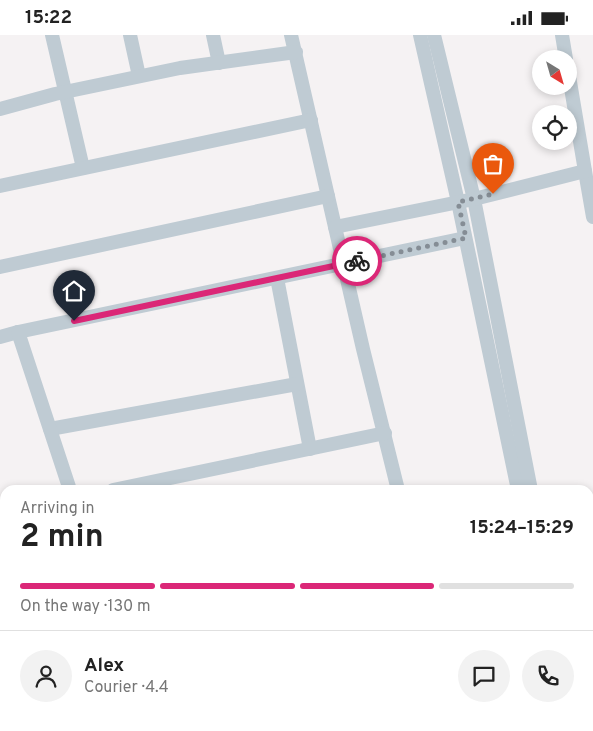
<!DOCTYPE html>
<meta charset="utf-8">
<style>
body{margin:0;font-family:Overpass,sans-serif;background:#f2f2f2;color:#222;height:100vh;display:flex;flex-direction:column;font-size:19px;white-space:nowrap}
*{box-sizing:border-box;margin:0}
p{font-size:16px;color:#767676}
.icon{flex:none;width:28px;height:28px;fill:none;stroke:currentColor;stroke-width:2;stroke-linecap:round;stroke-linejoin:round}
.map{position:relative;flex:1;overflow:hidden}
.drawer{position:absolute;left:0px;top:450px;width:594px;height:246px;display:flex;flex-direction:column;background:#fff;border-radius:15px 15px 0 0;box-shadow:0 2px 8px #0003}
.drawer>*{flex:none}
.needle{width:32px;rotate:143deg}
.fabs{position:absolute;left:532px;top:15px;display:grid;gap:10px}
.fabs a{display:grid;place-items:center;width:45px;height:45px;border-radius:50%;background:#fff;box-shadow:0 2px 8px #0003;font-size:25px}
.pin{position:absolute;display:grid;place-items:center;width:42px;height:42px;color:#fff;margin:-51px -21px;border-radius:50% 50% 50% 0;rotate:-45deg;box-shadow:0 0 5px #0007}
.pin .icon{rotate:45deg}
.courier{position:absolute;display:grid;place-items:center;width:50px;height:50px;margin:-25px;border:4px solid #db2777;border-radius:50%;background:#fff;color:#222;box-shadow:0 1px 6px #0007}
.overview em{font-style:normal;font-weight:700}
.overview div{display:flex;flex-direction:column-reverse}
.overview{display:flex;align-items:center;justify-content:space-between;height:85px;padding:0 20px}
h1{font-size:32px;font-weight:700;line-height:38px}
.bar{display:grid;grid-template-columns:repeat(4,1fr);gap:8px 5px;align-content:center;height:60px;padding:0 20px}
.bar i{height:6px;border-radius:4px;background:#e0e0e0}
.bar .on{background:#db2777}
.bar p{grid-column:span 4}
.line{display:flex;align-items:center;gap:12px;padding:0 20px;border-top:1px solid #e0e0e0}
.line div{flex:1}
.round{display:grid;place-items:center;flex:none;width:52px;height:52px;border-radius:26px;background:#f2f2f2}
.status{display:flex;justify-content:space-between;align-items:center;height:35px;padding:0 25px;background:#fff;direction:ltr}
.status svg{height:14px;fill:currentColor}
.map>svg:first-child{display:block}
</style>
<div class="status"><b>15:22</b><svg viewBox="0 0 49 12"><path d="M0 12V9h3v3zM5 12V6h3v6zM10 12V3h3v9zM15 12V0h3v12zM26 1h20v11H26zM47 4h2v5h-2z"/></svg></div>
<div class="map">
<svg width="593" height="696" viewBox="0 0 593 696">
<rect width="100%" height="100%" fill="#f5f2f3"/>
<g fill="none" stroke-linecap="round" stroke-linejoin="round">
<g stroke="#bfcbd3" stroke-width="14">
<path d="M52,0L83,133"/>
<path d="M130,0L139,41"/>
<path d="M213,0L219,28"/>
<path d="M291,0L363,314L398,455"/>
<path d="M420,0L458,167L518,455"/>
<path d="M434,0L474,164L531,455"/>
<path d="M562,0L566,24"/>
<path d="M0,74L55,59L180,33L296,17"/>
<path d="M585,136L593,182"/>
<path d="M0,151L311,85"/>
<path d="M335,192L474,164L585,136L569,41"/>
<path d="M0,232L328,161"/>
<path d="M277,243L310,414"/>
<path d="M0,302L18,297"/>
<path d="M50,394L297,349"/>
<path d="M70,455L18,297L465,203"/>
<path d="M113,455L385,398"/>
<path d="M0,473L5,489"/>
<path d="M589,517L593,516"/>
<path d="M589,634L593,633"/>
<path d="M0,644L5,643"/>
<path d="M34,691L35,696"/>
<path d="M111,691L112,696"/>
<path d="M358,691L360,696"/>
<path d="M454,691L455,696"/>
<path d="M567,691L568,696"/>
<path d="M582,691L583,696"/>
<path d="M204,696L228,691"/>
</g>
</g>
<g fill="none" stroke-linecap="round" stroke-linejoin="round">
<path stroke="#858d95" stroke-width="5" stroke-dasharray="0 9" d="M357,226L466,203L458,167L493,159"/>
<path stroke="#db2777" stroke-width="6" d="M74,286L357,226"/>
</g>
</svg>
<div class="fabs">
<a><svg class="needle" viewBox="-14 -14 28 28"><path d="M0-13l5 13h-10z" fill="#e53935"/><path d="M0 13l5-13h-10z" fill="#767676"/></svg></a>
<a><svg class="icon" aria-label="locate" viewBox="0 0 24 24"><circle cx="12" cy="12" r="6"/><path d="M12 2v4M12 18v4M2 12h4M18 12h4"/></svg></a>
</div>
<div class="pin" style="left:493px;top:159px;background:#ea580c"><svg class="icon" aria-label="bag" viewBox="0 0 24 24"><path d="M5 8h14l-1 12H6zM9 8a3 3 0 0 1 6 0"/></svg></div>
<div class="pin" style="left:74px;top:286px;background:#1f2937"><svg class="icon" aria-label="home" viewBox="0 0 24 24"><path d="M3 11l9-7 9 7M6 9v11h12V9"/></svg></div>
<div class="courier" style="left:357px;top:226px"><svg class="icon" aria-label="bike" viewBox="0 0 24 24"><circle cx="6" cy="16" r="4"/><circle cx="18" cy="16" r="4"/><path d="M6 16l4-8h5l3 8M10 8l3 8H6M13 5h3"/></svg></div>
<section class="drawer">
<div class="overview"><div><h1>2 min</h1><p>Arriving in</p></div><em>15:24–15:29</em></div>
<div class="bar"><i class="on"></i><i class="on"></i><i class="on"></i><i></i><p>On the way · 130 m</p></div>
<div class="line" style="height:90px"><a class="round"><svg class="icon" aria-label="person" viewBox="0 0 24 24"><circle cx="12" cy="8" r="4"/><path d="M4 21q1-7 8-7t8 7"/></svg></a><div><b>Alex</b><p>Courier · 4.4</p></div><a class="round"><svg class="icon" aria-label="chat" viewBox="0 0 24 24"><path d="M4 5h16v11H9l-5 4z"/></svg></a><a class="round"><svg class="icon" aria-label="phone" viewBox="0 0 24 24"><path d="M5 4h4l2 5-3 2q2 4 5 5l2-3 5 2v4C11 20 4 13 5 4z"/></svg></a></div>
</section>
</div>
